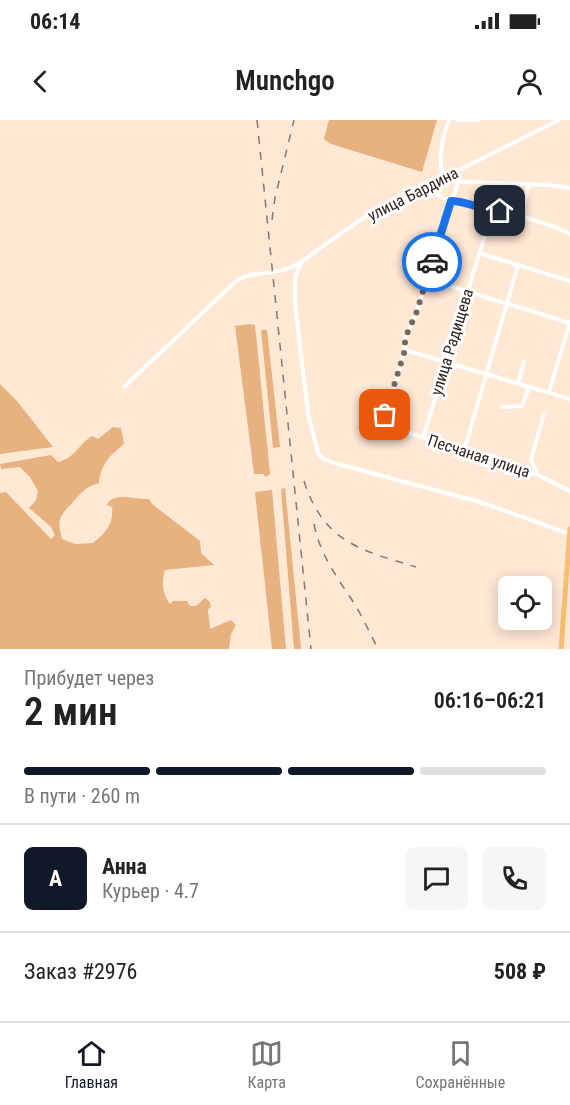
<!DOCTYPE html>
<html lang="ru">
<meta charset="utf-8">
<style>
body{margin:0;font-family:"Roboto Condensed",sans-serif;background:#f6f6f6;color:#222;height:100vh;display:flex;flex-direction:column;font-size:22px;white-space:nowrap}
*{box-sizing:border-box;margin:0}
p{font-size:20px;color:#767676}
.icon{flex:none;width:33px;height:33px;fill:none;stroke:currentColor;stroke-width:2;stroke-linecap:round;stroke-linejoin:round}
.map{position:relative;height:529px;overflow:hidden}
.panel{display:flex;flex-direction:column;background:#fff;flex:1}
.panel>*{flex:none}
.buttons{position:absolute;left:498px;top:456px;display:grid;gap:12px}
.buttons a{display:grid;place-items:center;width:54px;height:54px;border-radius:9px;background:#fff;box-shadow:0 3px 15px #0003;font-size:30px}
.pin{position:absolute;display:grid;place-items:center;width:51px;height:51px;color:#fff;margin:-26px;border-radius:12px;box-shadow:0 3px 9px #0006}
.courier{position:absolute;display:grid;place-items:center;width:60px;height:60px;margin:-30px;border:4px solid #1a73e8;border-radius:50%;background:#fff;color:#222;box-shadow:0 2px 8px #0007}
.summary em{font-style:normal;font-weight:600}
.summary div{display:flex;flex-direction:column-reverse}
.summary{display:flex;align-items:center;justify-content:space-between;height:102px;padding:0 24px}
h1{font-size:39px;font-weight:600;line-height:45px}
.bar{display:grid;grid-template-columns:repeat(4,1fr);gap:9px 6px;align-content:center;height:72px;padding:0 24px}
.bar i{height:8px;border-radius:4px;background:#e0e0e0}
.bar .on{background:#111827}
.bar p{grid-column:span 4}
.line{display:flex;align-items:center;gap:15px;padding:0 24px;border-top:2px solid #e0e0e0}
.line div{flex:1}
.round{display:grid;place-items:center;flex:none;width:63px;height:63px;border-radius:9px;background:#f6f6f6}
.status{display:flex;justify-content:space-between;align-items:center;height:42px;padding:0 30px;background:#fff;direction:ltr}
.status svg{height:16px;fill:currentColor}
header{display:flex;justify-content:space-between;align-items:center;height:78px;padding:0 24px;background:#fff;font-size:27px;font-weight:600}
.dock{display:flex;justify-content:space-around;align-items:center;height:84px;border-top:2px solid #e0e0e0;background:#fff;font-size:16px;color:#767676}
.dock a{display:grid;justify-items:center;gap:3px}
.dock .on{color:#111827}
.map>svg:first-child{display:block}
</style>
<div class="status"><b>06:14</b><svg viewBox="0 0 49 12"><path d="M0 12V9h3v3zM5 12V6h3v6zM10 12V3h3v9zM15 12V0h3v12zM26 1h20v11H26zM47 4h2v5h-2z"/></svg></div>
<header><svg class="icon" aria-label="back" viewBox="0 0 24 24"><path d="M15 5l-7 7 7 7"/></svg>Munchgo<svg class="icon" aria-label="person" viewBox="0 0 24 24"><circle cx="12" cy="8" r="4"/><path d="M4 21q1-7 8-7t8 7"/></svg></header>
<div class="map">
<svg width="570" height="529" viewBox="0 0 570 529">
<rect width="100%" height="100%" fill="#ffe8d4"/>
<g fill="#e8b180">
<path d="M329,0H437L422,52L331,24L325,20L324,18Z"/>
<path d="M250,204L255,205L270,354L266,357L263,354H254L235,206Z"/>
<path d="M261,210H267L280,327L273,328Z"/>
<path d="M0,264L17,281L53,327L0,334Z"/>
<path d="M113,307L121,308L124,324C110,336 101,343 99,363C83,368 83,372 72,383C59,397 57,399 62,419L75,424L93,423C105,414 114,404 112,387L107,385L109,381C122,372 134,380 149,379L152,384L200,421L201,433L214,445L165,450C161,462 163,475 170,484L173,481H187L190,486H196L205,478L210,482L211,487L208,489C208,496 210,501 210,509L231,500L236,505L231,514L229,529H0V373L6,372L51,419L55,415L51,407L29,388L36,380L38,371L30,357L20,347L1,349L0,344L51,335L58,342C75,338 79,324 92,316L98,319Z"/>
<path d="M285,368L301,529H294L281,369Z"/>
<path d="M272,370L286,529H272L255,372Z"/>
</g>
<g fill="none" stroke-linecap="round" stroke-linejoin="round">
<g stroke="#fff" stroke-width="4">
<path d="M457,0H478"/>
<path d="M444,61L457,51L559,0"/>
<path d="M444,61C437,40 441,20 449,0"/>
<path d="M458,62L416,194L405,218V230L385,299L386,303L394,308L538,355L570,371"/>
<path d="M429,65L433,72L444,79L475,85L492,92L500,91L521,96L555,107L570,114"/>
<path d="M521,96L529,64"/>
<path d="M479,133L570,161"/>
<path d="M301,143L295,158V183L308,294L318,333L322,338L334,343L480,382L570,414"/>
<path d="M427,159L570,203"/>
<path d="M405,230L570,279"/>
<path d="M518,263L524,242"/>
<path d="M124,267L236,161C253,150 271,156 289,148C300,144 311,135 320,128C354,105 406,64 447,61L549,65L570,68"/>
<path d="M549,272L570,202"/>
<path d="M502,287L522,286L529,267"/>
<path d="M423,318L492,92"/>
<path d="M464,331L518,145"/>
<path d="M537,354L531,339L544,294"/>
</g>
<path stroke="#f8bd73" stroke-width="5" d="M561,529L570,409"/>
<g stroke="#86786b" stroke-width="1.5" stroke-dasharray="8 8" stroke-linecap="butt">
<path d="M257,0L311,529"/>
<path d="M272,100L275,78L294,0"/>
<path d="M304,361C324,423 361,430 416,447"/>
<path d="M314,404C320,435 337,457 354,483C363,498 370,513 378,529"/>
</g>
</g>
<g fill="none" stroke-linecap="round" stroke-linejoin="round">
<path stroke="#76695d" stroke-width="6" stroke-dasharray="0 10.8" d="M385,295L405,230V218L416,194L432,142"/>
<path stroke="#1a73e8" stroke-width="8" d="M432,142L451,81C468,81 483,91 500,91"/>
</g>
<g text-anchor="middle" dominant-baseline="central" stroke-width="6" stroke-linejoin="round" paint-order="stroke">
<g font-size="16" fill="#2d251d" stroke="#fff">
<text transform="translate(413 74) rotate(-27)">улица Бардина</text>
<text transform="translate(452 222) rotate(-73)">улица Радищева</text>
<text transform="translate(479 336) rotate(18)">Песчаная улица</text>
</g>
</g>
</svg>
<div class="buttons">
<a><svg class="icon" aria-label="locate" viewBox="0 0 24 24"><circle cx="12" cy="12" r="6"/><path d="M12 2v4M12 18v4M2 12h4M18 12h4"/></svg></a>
</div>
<div class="pin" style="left:385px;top:295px;background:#ea580c"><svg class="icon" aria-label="bag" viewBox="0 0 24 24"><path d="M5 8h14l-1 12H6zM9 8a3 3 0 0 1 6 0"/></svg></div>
<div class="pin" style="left:500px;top:91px;background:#1f2937"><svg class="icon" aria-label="home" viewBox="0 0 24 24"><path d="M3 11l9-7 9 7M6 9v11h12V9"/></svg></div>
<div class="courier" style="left:432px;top:142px"><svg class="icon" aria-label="car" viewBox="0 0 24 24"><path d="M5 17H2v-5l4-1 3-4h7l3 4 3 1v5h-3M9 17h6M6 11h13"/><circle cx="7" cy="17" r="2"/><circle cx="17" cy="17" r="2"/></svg></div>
</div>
<section class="panel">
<div class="summary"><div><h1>2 мин</h1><p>Прибудет через</p></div><em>06:16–06:21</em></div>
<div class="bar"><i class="on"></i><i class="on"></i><i class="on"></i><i></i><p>В пути · 260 m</p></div>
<div class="line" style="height:108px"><b class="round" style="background:#111827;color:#fff">А</b><div><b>Анна</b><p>Курьер · 4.7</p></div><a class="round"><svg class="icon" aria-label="chat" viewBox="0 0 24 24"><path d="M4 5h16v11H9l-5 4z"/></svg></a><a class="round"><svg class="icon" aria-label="phone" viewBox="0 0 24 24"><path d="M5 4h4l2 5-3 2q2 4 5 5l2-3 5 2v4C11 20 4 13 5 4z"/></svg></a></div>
<div class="line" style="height:78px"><div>Заказ #2976</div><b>508 ₽</b></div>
</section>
<nav class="dock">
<a class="on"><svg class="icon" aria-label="home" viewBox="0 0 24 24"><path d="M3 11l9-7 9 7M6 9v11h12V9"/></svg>Главная</a>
<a><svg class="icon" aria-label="map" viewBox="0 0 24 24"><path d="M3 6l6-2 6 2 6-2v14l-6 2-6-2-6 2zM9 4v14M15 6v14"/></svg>Карта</a>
<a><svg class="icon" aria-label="saved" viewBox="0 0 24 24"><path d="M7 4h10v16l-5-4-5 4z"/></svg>Сохранённые</a>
</nav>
